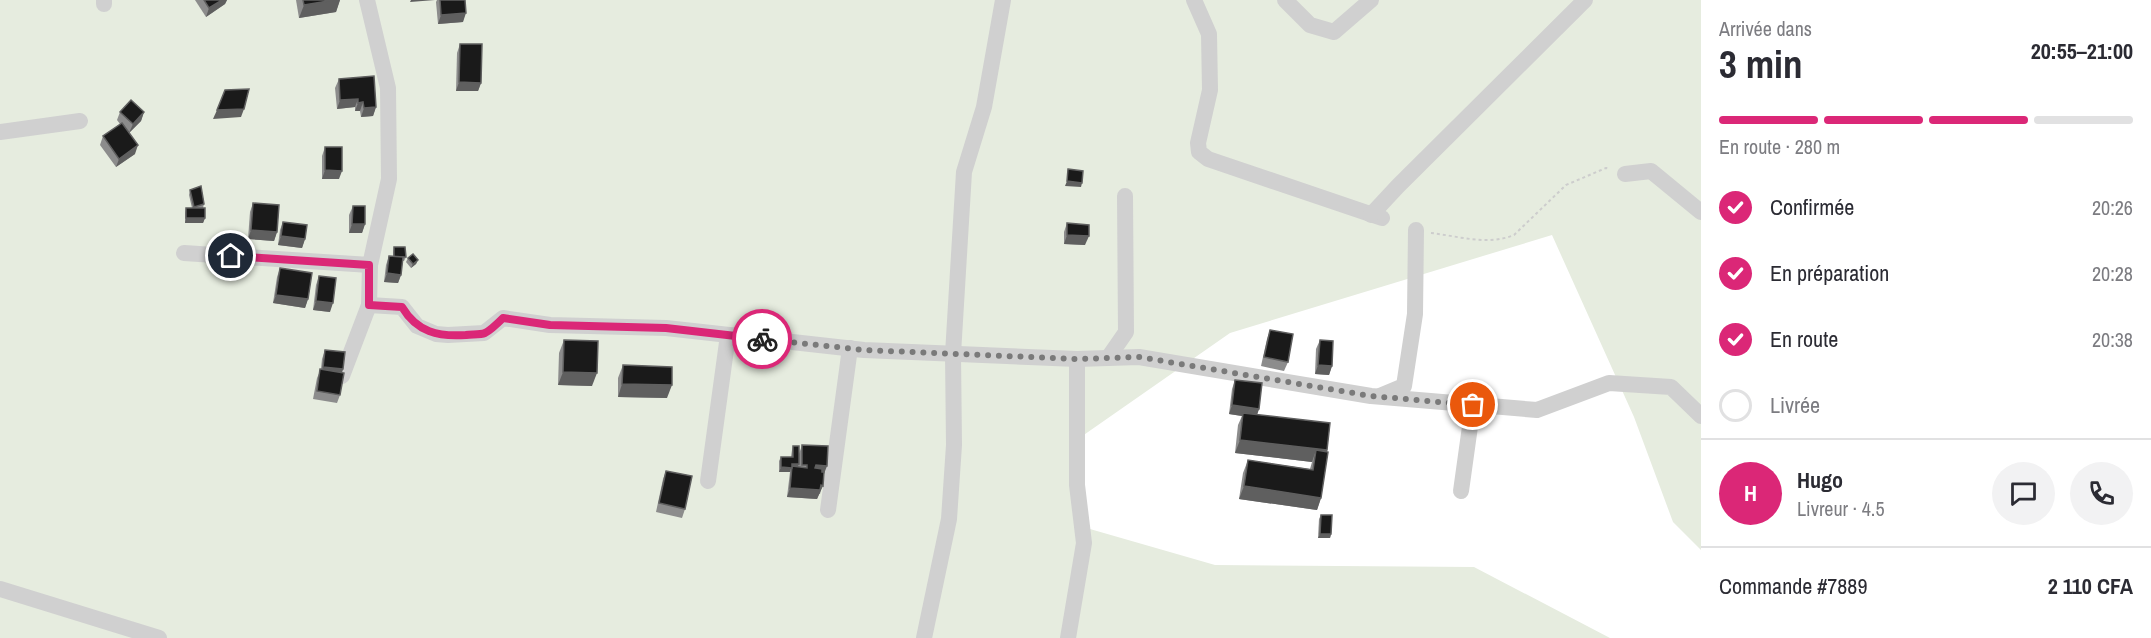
<!DOCTYPE html>
<html lang="fr">
<meta charset="utf-8">
<style>
body{margin:0;font-family:"Archivo Narrow",sans-serif;background:#f2f2f3;color:#2b2b33;height:100vh;display:flex;flex-direction:column;font-size:22px;white-space:nowrap}
*{box-sizing:border-box;margin:0}
p{font-size:20px;color:#7c7c81}
.icon{flex:none;width:33px;height:33px;fill:none;stroke:currentColor;stroke-width:2;stroke-linecap:round;stroke-linejoin:round}
.map{position:relative;flex:1;overflow:hidden}
.sheet{display:flex;flex-direction:column;background:#fff;width:450px}
.sheet>*{flex:none}
.pin{position:absolute;display:grid;place-items:center;width:51px;height:51px;color:#fff;margin:-26px;border:3px solid #fff;border-radius:50%;box-shadow:0 2px 6px #0007}
.courier{position:absolute;display:grid;place-items:center;width:60px;height:60px;margin:-30px;border:4px solid #db2777;border-radius:50%;background:#fff;color:#222;box-shadow:0 2px 8px #0007}
.overview em{font-style:normal;font-weight:800}
.overview div{display:flex;flex-direction:column-reverse}
.overview{display:flex;align-items:center;justify-content:space-between;height:102px;padding:0 18px}
h1{font-size:39px;font-weight:800;line-height:45px}
.bar{display:grid;grid-template-columns:repeat(4,1fr);gap:9px 6px;align-content:center;height:72px;padding:0 18px}
.bar i{height:8px;border-radius:4px;background:#e1e1e2}
.bar .active{background:#db2777}
.bar p{grid-column:span 4}
.line{display:flex;align-items:center;gap:15px;padding:0 18px;border-top:2px solid #e1e1e2}
.line div{flex:1}
.round{display:grid;place-items:center;flex:none;width:63px;height:63px;border-radius:32px;background:#f2f2f3}
ol{padding:0 18px;list-style:none}
li{display:flex;align-items:center;gap:18px;height:66px}
li p{margin-inline-start:auto}
li .icon{padding:6px;border-radius:50%;background:#db2777;color:#fff;stroke-width:4}
li:last-child{color:#7c7c81}
li i{width:33px;height:33px;border:3px solid #e1e1e2;border-radius:50%}
main{display:flex;flex:1;min-height:0}
.map>svg:first-child{display:block}
</style>
<main>
<div class="map">
<svg width="1701" height="638" viewBox="0 0 1701 638">
<rect width="100%" height="100%" fill="#fff"/>
<path fill="#e6ecdf" d="M0,0H1701V550L1673,522L1634,417L1552,235L1230,333L1078,439L1083,527L1215,565L1474,567L1610,638H0Z"/>
<g fill="none" stroke-linecap="round" stroke-linejoin="round">
<path stroke="#cdcdcd" stroke-width="2" stroke-dasharray="3 3" stroke-linecap="butt" d="M1431,233C1458,236 1488,246 1514,235L1566,185L1606,168L1610,169"/>
<g stroke="#d0d0d0" stroke-width="16">
<path d="M1194,0L1209,34L1210,90L1198,143L1199,152L1208,159L1382,218"/>
<path d="M1285,0L1310,25L1334,32L1371,0"/>
<path d="M104,4V0"/>
<path d="M0,132L80,121"/>
<path d="M1625,174L1651,171L1701,212"/>
<path d="M1371,215L1398,186L1585,0"/>
<path d="M184,253L370,265L389,179L388,88L367,0"/>
<path d="M369,305L402,307L417,326L436,334L448,335L484,333L503,318L550,325L666,328L864,350L1077,359L1139,357L1371,396L1537,410L1609,383L1671,387L1701,416"/>
<path d="M1108,358L1126,332L1125,196"/>
<path d="M342,376L369,305L370,265"/>
<path d="M1380,396L1404,386L1415,314L1416,230"/>
<path d="M708,481L728,335"/>
<path d="M1461,491L1473,405"/>
<path d="M828,510L850,348"/>
<path d="M0,589L159,638"/>
<path d="M924,638L949,519L954,445L953,354L964,172L984,107L1003,0"/>
<path d="M1068,638L1084,543L1077,485V359"/>
</g>
</g>
<g fill="#8c8c8c">
<path d="M195,0H227L225,4L206,17Z"/>
<path d="M296,0H340L336,12L299,18Z"/>
<path d="M437,0H465L463,22L438,24L436,2Z"/>
<path d="M460,44L481,83L478,91H456L457,53Z"/>
<path d="M339,79L376,107L373,116L361,117L360,111H355V107L337,109L335,88Z"/>
<path d="M120,112H144L141,121L129,133L135,154L116,167L100,145L103,136L120,124L117,120Z"/>
<path d="M325,147L339,179H322V156Z"/>
<path d="M190,190L204,204L203,208L205,218L203,223H185V213L186,208H192L189,195Z"/>
<path d="M253,203L277,232L274,241L248,239L250,212Z"/>
<path d="M353,206L365,224L362,233H349V215Z"/>
<path d="M283,222L305,239L302,248L278,245L280,230Z"/>
<path d="M1067,223L1085,245L1064,244V232Z"/>
<path d="M394,247L406,257L404,261H402L401,275L398,283L384,282L386,265L389,256H393V252Z"/>
<path d="M408,258L418,260L416,264L411,268L406,262Z"/>
<path d="M280,268L308,299L305,308L273,303L277,277Z"/>
<path d="M319,276L330,312L313,310L316,285Z"/>
<path d="M1270,330L1288,362L1284,371L1261,366L1267,339Z"/>
<path d="M564,340L592,386L558,385L559,353Z"/>
<path d="M1320,340L1332,366L1329,375L1315,374L1316,349Z"/>
<path d="M325,350L343,369L342,373L340,395L337,403L313,399L317,378L321,369L322,359Z"/>
<path d="M623,365L667,398L618,397V378Z"/>
<path d="M1235,380L1259,409L1257,414L1327,450L1321,498L1317,510L1239,499L1243,473L1248,460L1310,469L1312,462L1235,453L1238,425L1242,416L1229,414L1232,389Z"/>
<path d="M802,445L824,474L820,494H819L817,499L787,497L790,472H779V461L781,457H791L792,450L793,446L799,454Z"/>
<path d="M666,471L685,509L682,518L656,512L663,479Z"/>
<path d="M1321,515L1331,534L1330,538H1318L1319,519Z"/>
</g>
<g fill="#5f5f5f">
<path d="M222,0H227L225,4L206,17L209,8Z"/>
<path d="M334,0H340L336,12L299,18L304,5Z"/>
<path d="M411,0H435L410,2Z"/>
<path d="M466,13L463,22L438,24L441,15Z"/>
<path d="M459,82L481,83L478,91H456Z"/>
<path d="M358,99L355,107L337,109L340,100Z"/>
<path d="M363,102L360,111H355L358,103Z"/>
<path d="M376,107L373,116L361,117L364,108Z"/>
<path d="M244,109L241,117L213,119L217,110Z"/>
<path d="M144,112L141,121L129,133L133,124Z"/>
<path d="M138,145L135,154L116,167L119,159Z"/>
<path d="M325,170L342,171L339,179H322Z"/>
<path d="M1067,181L1082,183L1081,187L1065,186Z"/>
<path d="M186,218H205L203,223H185Z"/>
<path d="M352,224H365L362,233H349Z"/>
<path d="M251,230L277,232L274,241L248,239Z"/>
<path d="M1067,235L1089,236L1085,245L1064,244Z"/>
<path d="M281,236L305,239L302,248L278,245Z"/>
<path d="M418,260L416,264L411,268L413,264Z"/>
<path d="M387,273L401,275L398,283L384,282Z"/>
<path d="M276,295L308,299L305,308L273,303Z"/>
<path d="M316,301L333,303L330,312L313,310Z"/>
<path d="M1318,365L1332,366L1329,375L1315,374Z"/>
<path d="M323,367L343,369L340,378L320,375Z"/>
<path d="M563,372L597,373L592,386L558,385Z"/>
<path d="M622,384L672,385L667,398L618,397Z"/>
<path d="M1232,405L1259,409L1256,418L1243,413L1242,416L1229,414Z"/>
<path d="M1240,440L1327,450L1322,463L1316,450L1312,462L1235,453Z"/>
<path d="M792,464H799L797,468H791L790,472H779L781,467Z"/>
<path d="M816,465L827,466L824,474H813Z"/>
<path d="M821,485L823,486L817,499L787,497L790,488Z"/>
<path d="M1244,486L1321,498L1317,510L1239,499Z"/>
<path d="M1320,534H1331L1330,538H1318Z"/>
</g>
<g fill="#1a1a1a" stroke="#5f5f5f" stroke-width="1.5">
<path d="M204,0H222L209,8Z"/>
<path d="M303,0H334L304,5Z"/>
<path d="M440,0H465L466,13L441,15Z"/>
<path d="M460,44H482L481,83L459,82Z"/>
<path d="M374,76L376,107L364,108L363,102L358,103V99L340,100L339,79Z"/>
<path d="M249,89L244,109L217,110L225,90Z"/>
<path d="M131,100L144,112L133,124L120,112Z"/>
<path d="M122,123L138,145L119,159L103,136Z"/>
<path d="M325,147H342V171L325,170Z"/>
<path d="M1068,169L1083,171L1082,183L1067,181Z"/>
<path d="M201,186L204,204L194,207L190,190Z"/>
<path d="M253,203L279,205L277,232L251,230Z"/>
<path d="M353,206H365V224H352Z"/>
<rect x="186" y="208" width="19" height="10"/>
<path d="M283,222L307,225L305,239L281,236Z"/>
<path d="M1067,223L1089,225V236L1067,235Z"/>
<path d="M394,247H405L406,257H394Z"/>
<path d="M413,254L418,260L413,264L408,258Z"/>
<path d="M389,256L403,257L401,275L387,273Z"/>
<path d="M280,268L312,273L308,299L276,295Z"/>
<path d="M319,276L336,278L333,303L316,301Z"/>
<path d="M1270,330L1293,334L1288,362L1264,357Z"/>
<path d="M564,340L598,341L597,373L563,372Z"/>
<path d="M1320,340L1333,341L1332,366L1318,365Z"/>
<path d="M325,350L345,352L343,369L323,367Z"/>
<path d="M623,365L672,367V385L622,384Z"/>
<path d="M320,369L344,373L340,395L317,391Z"/>
<path d="M1235,380L1262,383L1259,409L1232,405Z"/>
<path d="M1243,413L1330,423L1327,450L1240,440Z"/>
<path d="M802,445L828,446L827,466L816,465L815,468L822,469V472H824L823,486L821,485L820,490L790,488L792,466L807,468V465H802Z"/>
<path d="M793,446H799V464H792V468L781,467V457H793Z"/>
<path d="M1316,450L1328,452L1321,498L1244,486L1248,460L1313,470Z"/>
<path d="M666,471L692,476L685,509L659,503Z"/>
<path d="M1321,515H1332L1331,534H1320Z"/>
</g>
<g fill="none" stroke-linecap="round" stroke-linejoin="round">
<path stroke="#7a7a7a" stroke-width="6" stroke-dasharray="0 10.8" d="M762,339L864,350L1077,359L1139,357L1371,396L1473,405"/>
<path stroke="#db2777" stroke-width="8" d="M231,256L369,265V305L402,307C417,332 438,337 466,335C471,334 480,335 485,333C491,330 498,323 503,318L550,325L666,328L762,339"/>
</g>
</svg>
<div class="pin" style="left:1473px;top:405px;background:#ea580c"><svg class="icon" aria-label="bag" viewBox="0 0 24 24"><path d="M5 8h14l-1 12H6zM9 8a3 3 0 0 1 6 0"/></svg></div>
<div class="pin" style="left:231px;top:256px;background:#1f2937"><svg class="icon" aria-label="home" viewBox="0 0 24 24"><path d="M3 11l9-7 9 7M6 9v11h12V9"/></svg></div>
<div class="courier" style="left:762px;top:339px"><svg class="icon" aria-label="bike" viewBox="0 0 24 24"><circle cx="6" cy="16" r="4"/><circle cx="18" cy="16" r="4"/><path d="M6 16l4-8h5l3 8M10 8l3 8H6M13 5h3"/></svg></div>
</div>
<section class="sheet">
<div class="overview"><div><h1>3 min</h1><p>Arrivée dans</p></div><em>20:55–21:00</em></div>
<div class="bar"><i class="active"></i><i class="active"></i><i class="active"></i><i></i><p>En route · 280 m</p></div>
<ol>
<li><svg class="icon" aria-label="check" viewBox="0 0 24 24"><path d="M5 12l5 5 9-10"/></svg>Confirmée<p>20:26</p></li>
<li><svg class="icon" aria-label="check" viewBox="0 0 24 24"><path d="M5 12l5 5 9-10"/></svg>En préparation<p>20:28</p></li>
<li><svg class="icon" aria-label="check" viewBox="0 0 24 24"><path d="M5 12l5 5 9-10"/></svg>En route<p>20:38</p></li>
<li><i></i>Livrée</li>
</ol>
<div class="line" style="height:108px"><b class="round" style="background:#db2777;color:#fff">H</b><div><b>Hugo</b><p>Livreur · 4.5</p></div><a class="round"><svg class="icon" aria-label="chat" viewBox="0 0 24 24"><path d="M4 5h16v11H9l-5 4z"/></svg></a><a class="round"><svg class="icon" aria-label="phone" viewBox="0 0 24 24"><path d="M5 4h4l2 5-3 2q2 4 5 5l2-3 5 2v4C11 20 4 13 5 4z"/></svg></a></div>
<div class="line" style="height:78px"><div>Commande #7889</div><b>2 110 CFA</b></div>
</section>
</main>
